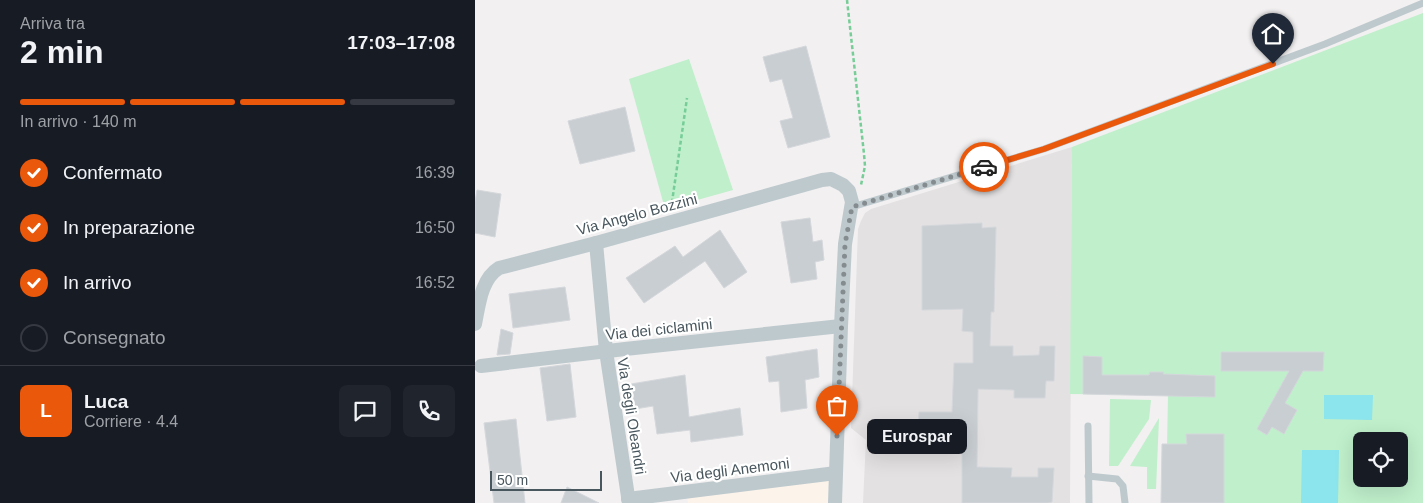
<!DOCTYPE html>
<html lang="it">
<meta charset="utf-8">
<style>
body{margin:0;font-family:Arial,sans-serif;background:#20242c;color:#f1f3f6;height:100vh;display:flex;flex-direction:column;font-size:19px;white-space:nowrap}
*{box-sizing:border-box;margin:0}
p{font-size:16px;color:#9ea1a6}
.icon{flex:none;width:28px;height:28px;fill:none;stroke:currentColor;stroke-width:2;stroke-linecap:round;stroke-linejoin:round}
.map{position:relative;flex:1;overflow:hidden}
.side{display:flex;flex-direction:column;background:#171b24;width:475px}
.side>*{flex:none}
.tools{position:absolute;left:878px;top:432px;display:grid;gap:10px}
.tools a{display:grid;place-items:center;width:55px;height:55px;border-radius:8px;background:#171b24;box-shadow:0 5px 20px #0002;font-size:25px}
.scale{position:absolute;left:15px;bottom:12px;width:112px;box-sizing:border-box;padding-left:5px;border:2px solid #48565d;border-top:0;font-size:14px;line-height:18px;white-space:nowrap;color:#48565d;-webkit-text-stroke:4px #fff;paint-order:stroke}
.pin{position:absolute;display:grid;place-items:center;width:42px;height:42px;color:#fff;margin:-51px -21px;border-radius:50% 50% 50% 0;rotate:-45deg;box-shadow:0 0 5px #0007}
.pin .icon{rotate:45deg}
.courier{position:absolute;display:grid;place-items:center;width:50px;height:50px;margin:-25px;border:4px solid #ea580c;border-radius:50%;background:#fff;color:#222;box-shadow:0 1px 6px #0007}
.bubble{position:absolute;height:35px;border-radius:8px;background:#171b24;box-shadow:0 5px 20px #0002;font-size:16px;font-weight:600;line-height:35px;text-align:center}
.headline em{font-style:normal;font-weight:600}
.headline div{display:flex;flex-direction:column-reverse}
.headline{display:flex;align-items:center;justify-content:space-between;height:85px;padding:0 20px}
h1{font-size:32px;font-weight:600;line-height:38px}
.bar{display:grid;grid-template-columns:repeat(4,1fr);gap:8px 5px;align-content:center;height:60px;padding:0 20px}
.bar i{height:6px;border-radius:4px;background:#363941}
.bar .active{background:#ea580c}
.bar p{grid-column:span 4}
.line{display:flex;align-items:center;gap:12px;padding:0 20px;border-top:1px solid #363941}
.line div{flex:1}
.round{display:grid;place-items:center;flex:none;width:52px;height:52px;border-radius:8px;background:#20242c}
ol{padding:0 20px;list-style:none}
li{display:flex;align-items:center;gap:15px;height:55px}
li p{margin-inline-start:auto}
li .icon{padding:5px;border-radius:50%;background:#ea580c;color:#fff;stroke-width:4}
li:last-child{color:#9ea1a6}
li i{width:28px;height:28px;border:2px solid #363941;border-radius:50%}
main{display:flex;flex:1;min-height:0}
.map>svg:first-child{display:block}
</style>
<main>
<section class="side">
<div class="headline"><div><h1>2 min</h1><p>Arriva tra</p></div><em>17:03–17:08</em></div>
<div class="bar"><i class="active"></i><i class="active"></i><i class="active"></i><i></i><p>In arrivo · 140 m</p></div>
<ol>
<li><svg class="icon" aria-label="check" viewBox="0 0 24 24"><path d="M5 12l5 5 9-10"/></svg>Confermato<p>16:39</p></li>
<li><svg class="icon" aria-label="check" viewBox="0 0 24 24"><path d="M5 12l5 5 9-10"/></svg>In preparazione<p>16:50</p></li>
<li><svg class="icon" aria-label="check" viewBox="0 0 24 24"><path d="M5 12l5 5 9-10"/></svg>In arrivo<p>16:52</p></li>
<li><i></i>Consegnato</li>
</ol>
<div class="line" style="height:90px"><b class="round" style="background:#ea580c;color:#fff">L</b><div><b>Luca</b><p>Corriere · 4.4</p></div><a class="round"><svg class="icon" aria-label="chat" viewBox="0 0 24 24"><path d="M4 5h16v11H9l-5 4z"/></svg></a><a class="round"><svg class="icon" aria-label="phone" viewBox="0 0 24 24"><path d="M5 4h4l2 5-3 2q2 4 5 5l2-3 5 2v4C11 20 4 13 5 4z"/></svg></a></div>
</section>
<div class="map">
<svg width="948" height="503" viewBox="0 0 948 503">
<rect width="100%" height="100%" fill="#f2f0f0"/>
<path fill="#fcf4ea" d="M356,477L355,503H213L212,495Z"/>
<path fill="#e3e1e2" d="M597,147L595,503H388L391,440L376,428L383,229L386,221L390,213L396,209Z"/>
<g fill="#bfefcb" fill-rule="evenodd">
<path d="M948,13V503H691L693,395L595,394L597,147ZM886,441H924V479H886Z"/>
<path d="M214,59L258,190L190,209L154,79Z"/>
<path d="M635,399L676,400L674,419L643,466H634Z"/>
<path d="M684,418L681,489H672V467L655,466Z"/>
</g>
<g fill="#8ce4ec">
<path d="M849,395H898L897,420L849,419Z"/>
<path d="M827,450H864L863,503H826Z"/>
</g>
<g fill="#c9ced2" stroke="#d4d7db">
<path d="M331,46L355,137L313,148L305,121L318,118L307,79L295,82L288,57Z"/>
<path d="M150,107L160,151L105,164L93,121Z"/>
<path d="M2,190L26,194L20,237L0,233V202Z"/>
<path d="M335,218L338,242L347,240L349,260L340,262L342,279L316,283L306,222Z"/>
<path d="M507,223V228L521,227L519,312H516L515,346H538V356L564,355L565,346H580L579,381H571L570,398H539V390L503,389L502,467L537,468L536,477H563V468H579L577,502L573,503H487V450H427L428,427H443L444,412H477L479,363H498V332L487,331L488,309L447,310V226Z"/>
<path d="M245,230L272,272L249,288L230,261L169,303L151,278L200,246L208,257Z"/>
<path d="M90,287L95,320L38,328L34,294Z"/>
<path d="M26,329L38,333L35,354L22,355Z"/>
<path d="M342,349L344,377L330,380L332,408L306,412L304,381L294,382L291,357Z"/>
<path d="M746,352H849L848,371H828L810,403L822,410L809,434L797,427L792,435L782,429L814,371H746Z"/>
<path d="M608,356L627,357V375H674L675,372H689L688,374L740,376V397L608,394Z"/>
<path d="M95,364L101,417L72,421L65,368Z"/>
<path d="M210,375L214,417L265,408L268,435L216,442L215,430L182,434L178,406L160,409L156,384Z"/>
<path d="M41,419L50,503H19L9,423Z"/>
<path d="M711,434H749V503H686L687,444H712Z"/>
<path d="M92,487L124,503H86Z"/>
</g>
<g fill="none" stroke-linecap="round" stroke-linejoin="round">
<g stroke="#77cd98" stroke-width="2.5" stroke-dasharray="4 2.5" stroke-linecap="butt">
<path d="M372,0L389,154L390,166L386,185"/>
<path d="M196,209L212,98"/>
</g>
<g stroke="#bec9ce" stroke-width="7">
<path d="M377,207L569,149L850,44L948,3"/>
<path d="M613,426L614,503"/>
<path d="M613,476L642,479L648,486L650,503"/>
</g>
<g stroke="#bec9ce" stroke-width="14">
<path d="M121,243L131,351L154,503"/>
<path d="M0,324C4,305 6,279 24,268L121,243L347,180L356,179L368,185L374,191L377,202L370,244L366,326L360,503"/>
<path d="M6,366L150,349L366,326"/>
<path d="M153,499L361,473"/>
</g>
</g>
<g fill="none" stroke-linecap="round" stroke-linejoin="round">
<path stroke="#848c90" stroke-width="5" stroke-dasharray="0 9" d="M362,436L370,244L377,207L509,167"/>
<path stroke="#ea580c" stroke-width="6" d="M509,167L569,149L798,64"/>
</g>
<g text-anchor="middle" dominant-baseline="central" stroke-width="4.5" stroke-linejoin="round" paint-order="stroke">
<g font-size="15" fill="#48565d" stroke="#fff">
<text transform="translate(162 214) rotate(-15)">Via Angelo Bozzini</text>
<text transform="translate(184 329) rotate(-6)">Via dei ciclamini</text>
<text transform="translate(157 416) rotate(81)">Via degli Oleandri</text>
<text transform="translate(255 470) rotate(-7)">Via degli Anemoni</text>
</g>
</g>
</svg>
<div class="tools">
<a><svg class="icon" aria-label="locate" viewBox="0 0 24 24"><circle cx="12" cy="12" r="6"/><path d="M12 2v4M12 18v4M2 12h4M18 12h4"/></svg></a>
</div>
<div class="scale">50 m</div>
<div class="pin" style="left:362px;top:436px;background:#ea580c"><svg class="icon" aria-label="bag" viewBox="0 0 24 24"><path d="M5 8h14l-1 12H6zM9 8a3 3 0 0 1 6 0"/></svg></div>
<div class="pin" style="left:798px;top:64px;background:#1f2937"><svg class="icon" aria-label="home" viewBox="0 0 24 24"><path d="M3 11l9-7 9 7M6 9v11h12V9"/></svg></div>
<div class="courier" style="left:509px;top:167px"><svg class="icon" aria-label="car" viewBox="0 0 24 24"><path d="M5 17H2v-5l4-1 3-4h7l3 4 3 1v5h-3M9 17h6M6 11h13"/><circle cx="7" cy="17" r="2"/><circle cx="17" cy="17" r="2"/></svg></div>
<div class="bubble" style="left:392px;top:419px;width:100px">Eurospar</div>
</div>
</main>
